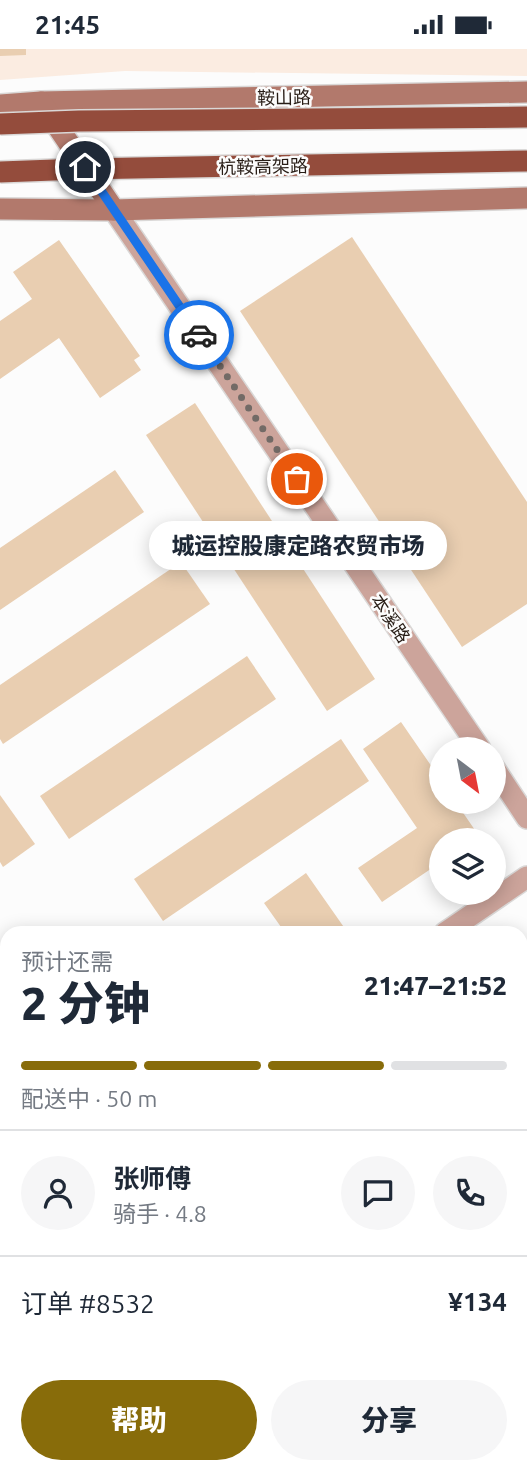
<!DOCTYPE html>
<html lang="zh">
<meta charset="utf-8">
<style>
body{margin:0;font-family:Ubuntu,"Noto Sans SC",sans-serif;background:#f6f6f7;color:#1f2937;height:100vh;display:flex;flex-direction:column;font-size:26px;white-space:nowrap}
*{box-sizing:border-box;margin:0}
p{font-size:23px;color:#747a83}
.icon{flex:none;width:38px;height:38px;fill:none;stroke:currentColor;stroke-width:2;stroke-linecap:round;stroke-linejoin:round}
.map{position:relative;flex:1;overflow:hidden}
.drawer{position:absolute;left:0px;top:877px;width:528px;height:548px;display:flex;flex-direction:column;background:#fff;border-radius:21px 21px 0 0;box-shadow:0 4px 18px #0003}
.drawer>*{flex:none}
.needle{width:46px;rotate:148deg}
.tools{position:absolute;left:429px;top:688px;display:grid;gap:14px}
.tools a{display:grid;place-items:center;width:77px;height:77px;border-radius:50%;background:#fff;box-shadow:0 4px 18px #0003;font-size:35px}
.pin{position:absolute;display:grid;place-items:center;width:60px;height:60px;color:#fff;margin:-30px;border:4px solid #fff;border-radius:50%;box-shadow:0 2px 7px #0007}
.courier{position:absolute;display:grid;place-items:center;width:70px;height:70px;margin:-35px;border:5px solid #1a73e8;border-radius:50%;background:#fff;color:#222;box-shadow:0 2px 9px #0007}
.bubble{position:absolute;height:49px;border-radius:24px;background:#fff;box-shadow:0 4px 18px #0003;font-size:23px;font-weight:800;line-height:49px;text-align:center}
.summary em{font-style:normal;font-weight:800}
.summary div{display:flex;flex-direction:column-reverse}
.summary{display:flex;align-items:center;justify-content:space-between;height:119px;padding:0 21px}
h1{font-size:46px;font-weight:800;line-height:52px}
.bar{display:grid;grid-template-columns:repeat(4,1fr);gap:10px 7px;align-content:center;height:84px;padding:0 21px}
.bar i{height:9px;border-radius:5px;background:#e0e1e3}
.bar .active{background:#886c0a}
.bar p{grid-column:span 4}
.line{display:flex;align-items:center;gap:18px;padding:0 21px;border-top:2px solid #e0e1e3}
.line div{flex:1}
.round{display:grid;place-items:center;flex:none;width:74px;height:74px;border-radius:37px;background:#f6f6f7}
.action{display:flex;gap:14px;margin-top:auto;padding:14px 21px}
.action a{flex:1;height:80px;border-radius:42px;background:#886c0a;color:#fff;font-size:28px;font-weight:800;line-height:80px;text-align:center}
.action a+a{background:#f6f6f7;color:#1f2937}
.status{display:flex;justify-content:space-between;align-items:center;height:49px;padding:0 35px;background:#fff;direction:ltr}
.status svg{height:19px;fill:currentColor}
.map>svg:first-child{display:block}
</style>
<div class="status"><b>21:45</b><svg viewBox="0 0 49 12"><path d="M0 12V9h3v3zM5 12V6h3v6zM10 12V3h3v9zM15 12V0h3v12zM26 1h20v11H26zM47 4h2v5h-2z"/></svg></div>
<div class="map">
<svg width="527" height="1424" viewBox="0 0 527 1424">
<rect width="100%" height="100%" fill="#fcfcfc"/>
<path fill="#fbece1" d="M0,0H527V27L125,22L0,31Z"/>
<g fill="#e9ceb1">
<path d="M0,0H26V6L0,7Z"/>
<path d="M352,188L527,453V555L462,598L240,262Z"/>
<path d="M59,191L140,307L134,311L141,321L100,349L59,289L0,330V272L32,250L13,223Z"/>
<path d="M195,354L375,630L327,662L146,386Z"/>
<path d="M115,421L144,463L0,561V499Z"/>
<path d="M181,513L210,555L3,695L0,690V636Z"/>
<path d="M247,607L276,650L69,790L40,747Z"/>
<path d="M401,673L441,731V752H455L479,787L473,791H441V813L382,853L358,819L417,779L363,700Z"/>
<path d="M341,690L369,732L163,872L134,830Z"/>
<path d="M0,746L35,795L3,818L0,813Z"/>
<path d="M306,824L348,884H273L281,878L264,854Z"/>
</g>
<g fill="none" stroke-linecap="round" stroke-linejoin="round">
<g stroke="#dad8d7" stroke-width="24">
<path id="minor" d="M160,1424L168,1418"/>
</g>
<g stroke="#dad8d7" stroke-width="24">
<g id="tertiary">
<path d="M114,161L480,700"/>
<path d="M494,719L527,769"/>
<path d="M445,884L527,828"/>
<path d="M0,1183L7,1179"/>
</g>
</g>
<g stroke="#dad8d7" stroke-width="24">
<g id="secondary">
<path d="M41,53L527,43"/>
<path d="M0,56L41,53L114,161"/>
<path d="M0,160L114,161L527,149"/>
</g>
</g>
<g stroke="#dad8d7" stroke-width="24">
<g id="primary">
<path d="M0,966L7,976"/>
<path d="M0,1044L7,1054"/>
<path d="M253,1418L258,1424"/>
<path d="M303,1418L307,1424"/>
</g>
</g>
<use href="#minor" stroke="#cca49b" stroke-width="21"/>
<use href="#tertiary" stroke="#cca49b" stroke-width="21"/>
<use href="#secondary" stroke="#b2796c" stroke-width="21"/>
<use href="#primary" stroke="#9d5a4b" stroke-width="21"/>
<g stroke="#dad8d7" stroke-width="24" stroke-linecap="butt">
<g id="trunk-bridge">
<path d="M0,75L79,72L527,68"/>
<path d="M0,123L81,120L527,112"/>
</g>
</g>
<use href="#trunk-bridge" stroke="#944c3c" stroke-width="21"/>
</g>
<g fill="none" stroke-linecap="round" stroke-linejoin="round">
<path stroke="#726a66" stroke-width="7" stroke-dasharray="0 12.6" d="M199,286L297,430"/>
<path stroke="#1a73e8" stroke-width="9" d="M85,118L199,286"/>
</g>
<g text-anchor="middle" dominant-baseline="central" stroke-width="5" stroke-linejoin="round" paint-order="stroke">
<g font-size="18" fill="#271c15" stroke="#fcfcfc">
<text transform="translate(284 48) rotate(-1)">鞍山路</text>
<text transform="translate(263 117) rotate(-1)">杭鞍高架路</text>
<text transform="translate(391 569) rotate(56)">本溪路</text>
</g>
</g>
</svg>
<div class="tools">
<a><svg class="needle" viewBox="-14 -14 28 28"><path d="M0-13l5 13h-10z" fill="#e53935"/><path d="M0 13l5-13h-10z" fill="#747a83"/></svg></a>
<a><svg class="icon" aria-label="layers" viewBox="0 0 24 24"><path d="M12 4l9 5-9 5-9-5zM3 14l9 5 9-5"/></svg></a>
</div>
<div class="pin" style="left:297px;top:430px;background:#ea580c"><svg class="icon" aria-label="bag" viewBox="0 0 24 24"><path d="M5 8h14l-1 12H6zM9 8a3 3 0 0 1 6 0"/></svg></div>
<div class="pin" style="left:85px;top:118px;background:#1f2937"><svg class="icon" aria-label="home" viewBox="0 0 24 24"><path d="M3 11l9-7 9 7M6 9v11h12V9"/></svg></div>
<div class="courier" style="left:199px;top:286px"><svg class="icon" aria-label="car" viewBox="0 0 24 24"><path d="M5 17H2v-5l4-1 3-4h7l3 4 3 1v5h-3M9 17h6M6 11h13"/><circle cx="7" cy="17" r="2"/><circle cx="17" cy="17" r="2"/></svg></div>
<div class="bubble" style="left:149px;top:472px;width:298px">城运控股康定路农贸市场</div>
<section class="drawer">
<div class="summary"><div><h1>2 分钟</h1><p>预计还需</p></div><em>21:47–21:52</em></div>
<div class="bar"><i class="active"></i><i class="active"></i><i class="active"></i><i></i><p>配送中 · 50 m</p></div>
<div class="line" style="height:126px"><a class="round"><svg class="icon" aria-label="person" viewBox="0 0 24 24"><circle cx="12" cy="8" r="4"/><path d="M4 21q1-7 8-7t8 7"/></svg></a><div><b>张师傅</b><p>骑手 · 4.8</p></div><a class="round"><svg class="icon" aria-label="chat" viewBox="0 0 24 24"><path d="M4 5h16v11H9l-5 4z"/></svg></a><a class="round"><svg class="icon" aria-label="phone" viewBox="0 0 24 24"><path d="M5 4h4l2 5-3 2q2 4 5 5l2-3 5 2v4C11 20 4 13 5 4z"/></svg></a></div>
<div class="line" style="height:91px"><div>订单 #8532</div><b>¥134</b></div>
<div class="action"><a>帮助</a><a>分享</a></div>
</section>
</div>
